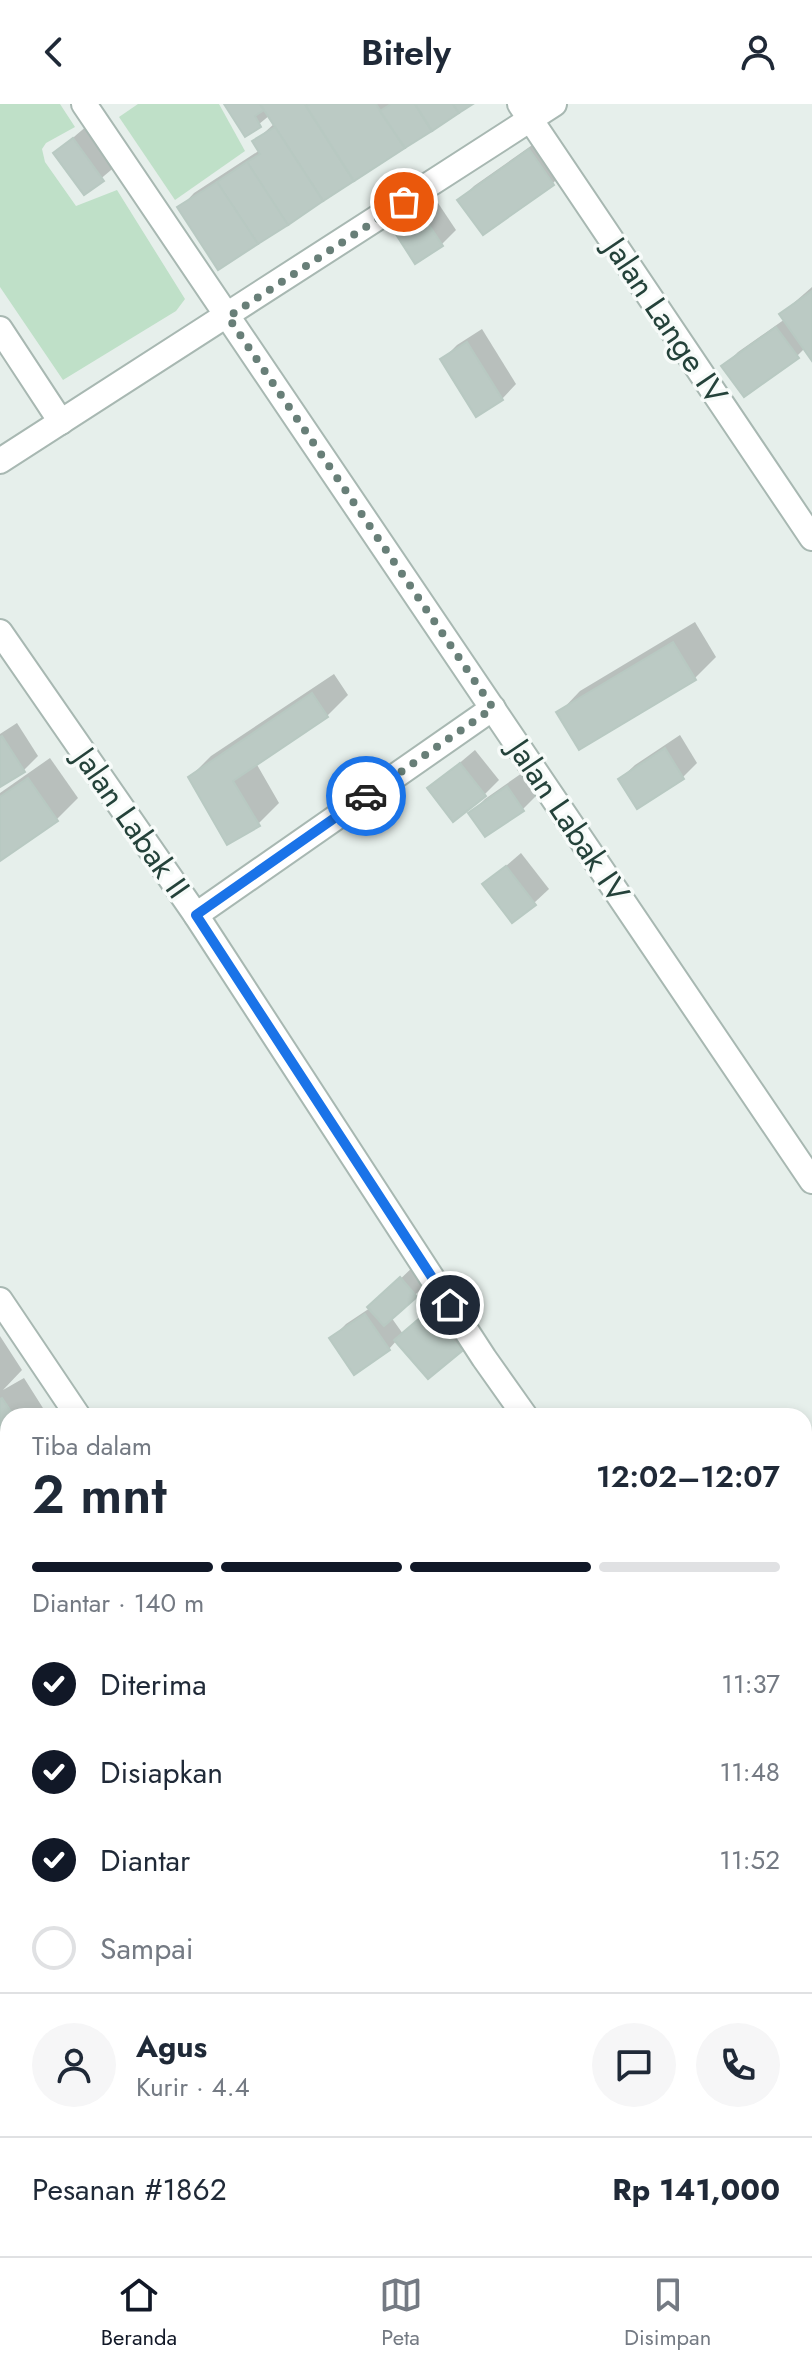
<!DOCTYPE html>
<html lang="id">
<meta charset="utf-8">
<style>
body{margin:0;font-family:Jost,sans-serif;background:#f6f6f7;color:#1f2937;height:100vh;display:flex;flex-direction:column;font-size:30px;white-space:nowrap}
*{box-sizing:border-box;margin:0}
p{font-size:26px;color:#747a83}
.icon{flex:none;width:44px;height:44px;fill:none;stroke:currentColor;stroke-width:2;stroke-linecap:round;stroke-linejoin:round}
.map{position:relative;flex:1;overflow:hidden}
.sheet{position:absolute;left:0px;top:1304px;width:812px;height:848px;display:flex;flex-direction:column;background:#fff;border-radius:24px 24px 0 0;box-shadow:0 4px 12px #0003}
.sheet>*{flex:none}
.pin{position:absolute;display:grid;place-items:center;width:68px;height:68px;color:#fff;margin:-34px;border:4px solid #fff;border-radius:50%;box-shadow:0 2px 8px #0007}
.courier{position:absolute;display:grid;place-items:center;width:80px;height:80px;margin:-40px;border:6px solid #1a73e8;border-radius:50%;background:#fff;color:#222;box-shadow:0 2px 10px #0007}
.summary em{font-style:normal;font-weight:600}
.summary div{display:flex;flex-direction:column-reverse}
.summary{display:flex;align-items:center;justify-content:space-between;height:136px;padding:0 32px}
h1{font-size:52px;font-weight:600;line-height:60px}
.bar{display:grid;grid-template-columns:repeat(4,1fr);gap:12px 8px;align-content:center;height:96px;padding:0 32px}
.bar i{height:10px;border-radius:6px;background:#e0e1e3}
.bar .current{background:#111827}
.bar p{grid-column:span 4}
.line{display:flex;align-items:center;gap:20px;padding:0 32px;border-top:2px solid #e0e1e3}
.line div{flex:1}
.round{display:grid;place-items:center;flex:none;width:84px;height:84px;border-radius:42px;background:#f6f6f7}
ol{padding:0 32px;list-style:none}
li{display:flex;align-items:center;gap:24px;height:88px}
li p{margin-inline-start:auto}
li .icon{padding:8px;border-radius:50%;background:#111827;color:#fff;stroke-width:4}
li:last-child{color:#747a83}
li i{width:44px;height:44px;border:4px solid #e0e1e3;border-radius:50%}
header{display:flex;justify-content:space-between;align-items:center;height:104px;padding:0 32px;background:#fff;font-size:36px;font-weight:600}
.tab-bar{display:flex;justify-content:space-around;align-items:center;height:112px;border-top:2px solid #e0e1e3;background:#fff;font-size:22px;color:#747a83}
.tab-bar a{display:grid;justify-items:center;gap:4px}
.tab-bar .current{color:#111827}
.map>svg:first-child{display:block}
</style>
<header><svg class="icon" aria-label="back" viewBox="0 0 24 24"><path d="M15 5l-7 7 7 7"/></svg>Bitely<svg class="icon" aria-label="person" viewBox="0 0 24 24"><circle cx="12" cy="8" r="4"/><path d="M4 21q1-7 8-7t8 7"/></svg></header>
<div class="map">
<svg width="812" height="2152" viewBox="0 0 812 2152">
<rect width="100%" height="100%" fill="#e6efeb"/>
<g fill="#bfe0c8">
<path d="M0,0H60L75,23L46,39L42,45L45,58L76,102L117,86L185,195L176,207L63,276L0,183Z"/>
<path d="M138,0H219L245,47L175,96L119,13Z"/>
</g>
<g fill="#0003">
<path d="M226,0H469L180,104L194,89L260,46L255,37L275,19L270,11L246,31Z"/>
<path d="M88,21L117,61L85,88L55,49Z"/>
<path d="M545,32L567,65L553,79L483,129L460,96L474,82Z"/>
<path d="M432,90L456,126L441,141L392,121L407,107Z"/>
<path d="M812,183V254L805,244L797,252L724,262L738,248L785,215L781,210Z"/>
<path d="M482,225L516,280L502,295L443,255L457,241Z"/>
<path d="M695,518L716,553L695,574L559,609L580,587Z"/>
<path d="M334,570L348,591L327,612L256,659L279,699L258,720L190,673L211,652Z"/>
<path d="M17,619L38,652L24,666L0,681V630Z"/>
<path d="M680,631L697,659L683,673L620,675L635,661Z"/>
<path d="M475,646L499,676L484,691L430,684Z"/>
<path d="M50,654L78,694L57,715L0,754V689Z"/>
<path d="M522,669L537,691L523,705L486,731L471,709L485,695Z"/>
<path d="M521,749L549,785L534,799L485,780Z"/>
<path d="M416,1160L430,1177L391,1213L403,1230L443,1194L475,1231L460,1246L397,1236L389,1245L331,1235L346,1220L370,1204Z"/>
<path d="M0,1232L22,1266L3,1286L24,1274L48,1312H8V1354L0,1359Z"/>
<path d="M0,1645L8,1655V1710L0,1716Z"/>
<path d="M804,1716L812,1726V1776L804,1782Z"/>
<path d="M812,1885V1923L804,1930V1901L808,1898L804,1893Z"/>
<path d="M81,2144H124L115,2152H70Z"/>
<path d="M228,2144H307L312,2152H234Z"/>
<path d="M350,2144H369L373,2150L378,2144H447L452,2152H340Z"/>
</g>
<g fill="#bbcac4" stroke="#b8c9c2" stroke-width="2">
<path d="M224,0H260L264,6L255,12L261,23L245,33Z"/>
<path d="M260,0H305L354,77L323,97Z"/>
<path d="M310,0H376L405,44L354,77L306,2Z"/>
<path d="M391,0H415L432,27L405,44L380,7Z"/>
<path d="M415,0H453L459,9L432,27Z"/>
<path d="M453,0H473L459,9Z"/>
<path d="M275,23L323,97L288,121L247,58L260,50L252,37Z"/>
<path d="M73,34L104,77L84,91L53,49Z"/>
<path d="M529,45L554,81L483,131L457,96Z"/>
<path d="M247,58L288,121L258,140L217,78Z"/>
<path d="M217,78L258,140L218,166L177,103Z"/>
<path d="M417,103L443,142L415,160L390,121Z"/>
<path d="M812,187V257L779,210Z"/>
<path d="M776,223L799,254L744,293L721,262Z"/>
<path d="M467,238L503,296L476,313L440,255Z"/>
<path d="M673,538L696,576L579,646L556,608Z"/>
<path d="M312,589L328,613L233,677L260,722L227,741L188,673Z"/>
<path d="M2,632L25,668L0,683V633Z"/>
<path d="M665,644L684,675L637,705L618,675Z"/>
<path d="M460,659L486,692L453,718L427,684Z"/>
<path d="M28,674L58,717L0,757V693Z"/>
<path d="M507,682L524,707L485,733L468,709Z"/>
<path d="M506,762L536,801L512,819L482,780Z"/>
<path d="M400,1173L417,1193L384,1222L367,1203Z"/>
<path d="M428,1207L462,1247L428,1275L394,1236Z"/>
<path d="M365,1210L390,1246L354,1271L329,1234Z"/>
<path d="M2,1294L14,1312H8V1356L0,1361V1295Z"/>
<path d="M8,1406V1445L0,1451V1411Z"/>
<path d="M8,1481V1523L0,1511V1486Z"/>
<path d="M0,1694L8,1704V1713L0,1719Z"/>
<path d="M8,1724V1756L0,1744V1729Z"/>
<path d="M804,1749L812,1759V1779L804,1785Z"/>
<path d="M812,1789V1811L804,1800V1795Z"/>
<path d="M812,1826V1858L805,1863L804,1832Z"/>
<path d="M812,1884V1907L804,1897V1891Z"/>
<path d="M804,1905L812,1916V1926L804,1932Z"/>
<path d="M85,2144H113L118,2152H73Z"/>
<path d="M226,2144H283L288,2152H231Z"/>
<path d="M381,2144H423L428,2152H369Z"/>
</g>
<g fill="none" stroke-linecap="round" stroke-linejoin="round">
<g stroke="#a8b8b2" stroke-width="28">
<g id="minor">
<path d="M84,0L812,1077"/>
<path d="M520,0L812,434"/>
<path d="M0,225L61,318"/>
<path d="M0,357L554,0"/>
<path d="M0,528L196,811L484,1254L525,1312"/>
<path d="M196,811L493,604"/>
<path d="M0,1196L78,1312"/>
<path d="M804,1680L812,1674"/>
<path d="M804,1711L812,1723"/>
<path d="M0,1819L8,1820"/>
<path d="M0,1842L8,1853"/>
<path d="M207,2144L212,2152"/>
<path d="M649,2144L655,2152"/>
<path d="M166,2152L177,2144"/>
</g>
</g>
<use href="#minor" stroke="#fff" stroke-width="24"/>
</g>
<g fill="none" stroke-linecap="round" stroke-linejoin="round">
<path stroke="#687f78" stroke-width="8" stroke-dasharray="0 14.4" d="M366,692L493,604L228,213L404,98"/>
<path stroke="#1a73e8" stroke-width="10" d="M366,692L196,811L450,1201"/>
</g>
<g text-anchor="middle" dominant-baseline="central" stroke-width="7" stroke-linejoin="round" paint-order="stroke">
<g font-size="32" fill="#24423a" stroke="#f7fbf9">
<text transform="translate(666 217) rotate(56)">Jalan Lange IV</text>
<text transform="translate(569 717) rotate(56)">Jalan Labak IV</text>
<text transform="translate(132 719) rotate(55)">Jalan Labak II</text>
</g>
</g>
</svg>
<div class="pin" style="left:404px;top:98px;background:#ea580c"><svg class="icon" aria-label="bag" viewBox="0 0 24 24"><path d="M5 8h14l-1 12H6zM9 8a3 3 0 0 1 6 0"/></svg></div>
<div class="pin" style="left:450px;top:1201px;background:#1f2937"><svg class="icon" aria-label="home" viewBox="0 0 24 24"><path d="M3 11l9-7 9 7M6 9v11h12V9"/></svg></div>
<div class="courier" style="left:366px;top:692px"><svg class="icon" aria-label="car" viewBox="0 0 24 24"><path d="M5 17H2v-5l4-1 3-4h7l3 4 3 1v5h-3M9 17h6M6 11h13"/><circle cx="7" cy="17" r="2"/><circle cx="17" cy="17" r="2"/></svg></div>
<section class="sheet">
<div class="summary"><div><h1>2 mnt</h1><p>Tiba dalam</p></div><em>12:02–12:07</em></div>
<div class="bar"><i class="current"></i><i class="current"></i><i class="current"></i><i></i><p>Diantar · 140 m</p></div>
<ol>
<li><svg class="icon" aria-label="check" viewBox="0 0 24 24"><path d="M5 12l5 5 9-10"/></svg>Diterima<p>11:37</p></li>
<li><svg class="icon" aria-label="check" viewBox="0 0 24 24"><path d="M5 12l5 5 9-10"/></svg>Disiapkan<p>11:48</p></li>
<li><svg class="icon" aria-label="check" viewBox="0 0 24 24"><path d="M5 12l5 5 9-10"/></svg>Diantar<p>11:52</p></li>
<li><i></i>Sampai</li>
</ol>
<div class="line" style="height:144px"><a class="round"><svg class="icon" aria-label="person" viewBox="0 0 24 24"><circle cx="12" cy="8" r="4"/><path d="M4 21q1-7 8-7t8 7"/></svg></a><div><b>Agus</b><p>Kurir · 4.4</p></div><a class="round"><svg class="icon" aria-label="chat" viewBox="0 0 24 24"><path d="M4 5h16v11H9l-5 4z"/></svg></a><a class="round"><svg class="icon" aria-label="phone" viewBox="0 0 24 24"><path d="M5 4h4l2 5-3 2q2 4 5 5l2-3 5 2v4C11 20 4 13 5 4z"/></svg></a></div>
<div class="line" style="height:104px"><div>Pesanan #1862</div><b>Rp 141,000</b></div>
</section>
</div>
<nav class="tab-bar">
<a class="current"><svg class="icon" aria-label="home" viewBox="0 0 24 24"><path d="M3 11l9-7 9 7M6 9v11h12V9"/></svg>Beranda</a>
<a><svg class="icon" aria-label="map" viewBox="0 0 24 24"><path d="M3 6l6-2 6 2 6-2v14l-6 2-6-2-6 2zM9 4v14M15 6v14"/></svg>Peta</a>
<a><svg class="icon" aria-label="saved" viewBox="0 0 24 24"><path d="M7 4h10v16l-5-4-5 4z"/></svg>Disimpan</a>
</nav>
